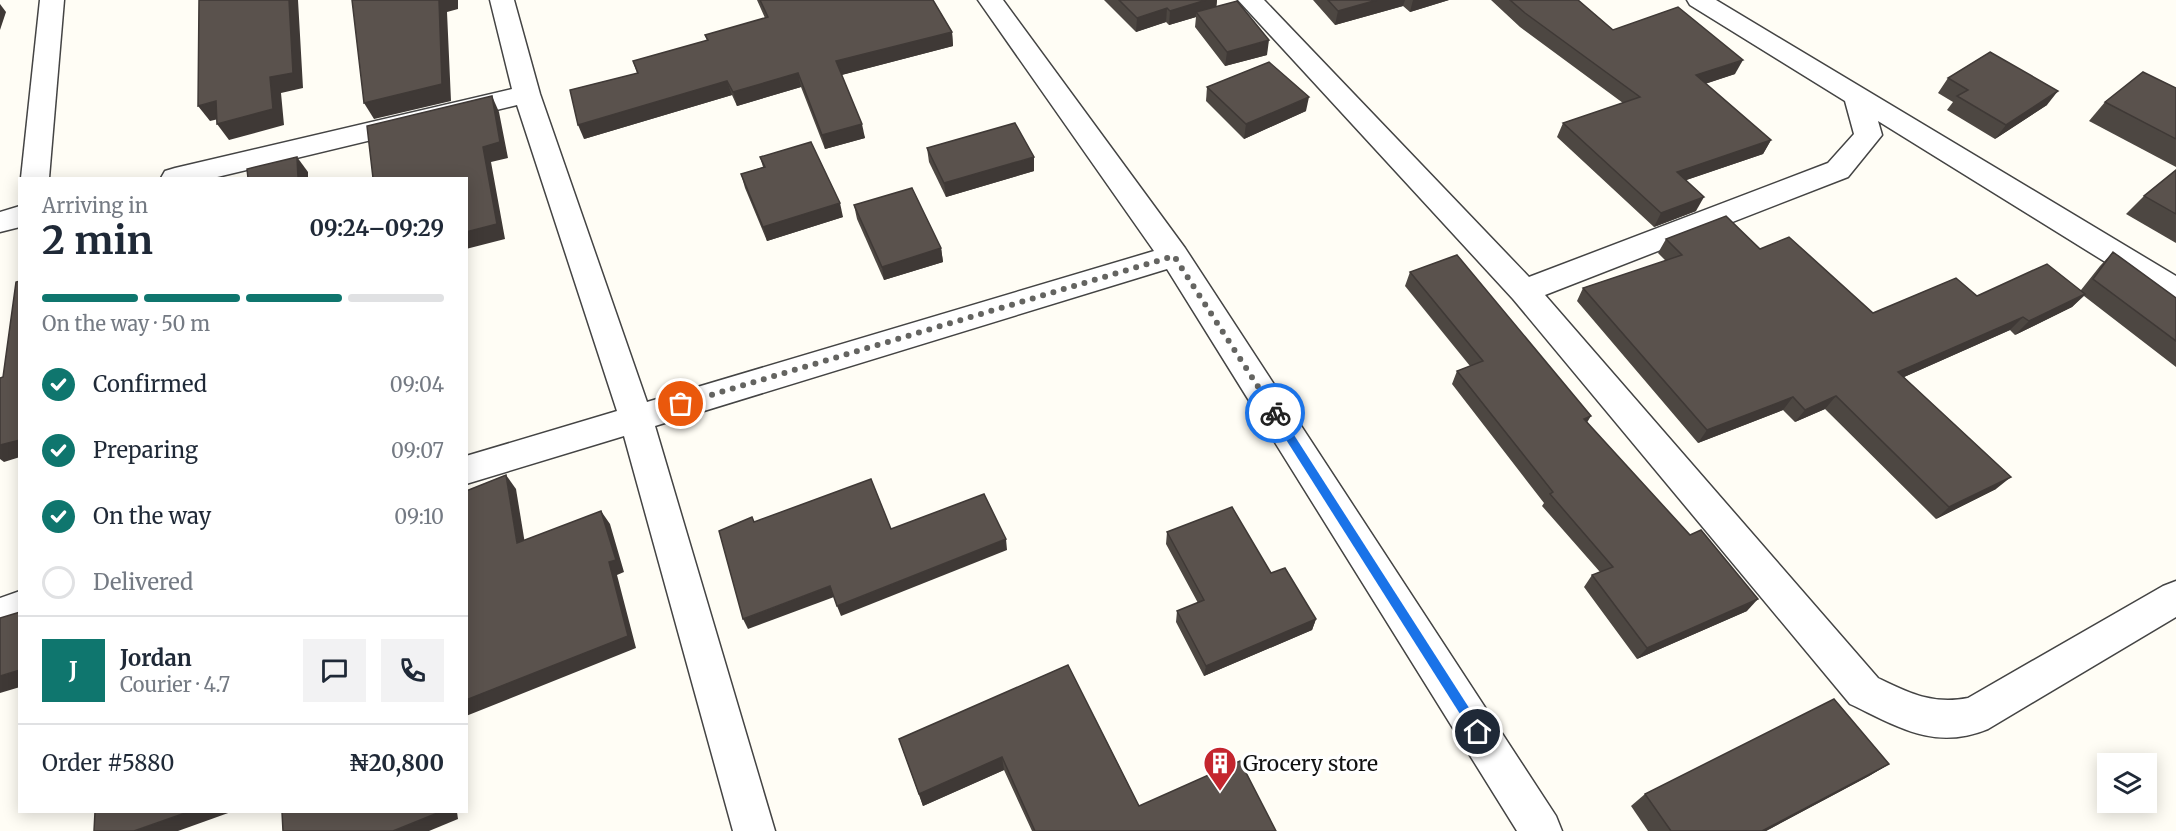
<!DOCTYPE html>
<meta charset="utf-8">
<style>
body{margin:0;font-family:Merriweather,serif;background:#f2f2f3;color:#1f2937;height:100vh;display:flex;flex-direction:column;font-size:22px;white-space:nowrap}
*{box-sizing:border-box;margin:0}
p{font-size:20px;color:#747a83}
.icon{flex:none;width:33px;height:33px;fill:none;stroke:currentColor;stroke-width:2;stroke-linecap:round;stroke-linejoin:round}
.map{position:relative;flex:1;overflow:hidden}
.details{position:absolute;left:18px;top:177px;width:450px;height:636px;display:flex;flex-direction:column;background:#fff;border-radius:0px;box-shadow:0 3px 15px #0003}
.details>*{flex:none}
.buttons{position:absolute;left:2097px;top:753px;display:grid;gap:12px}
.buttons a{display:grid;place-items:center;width:60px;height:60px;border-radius:0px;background:#fff;box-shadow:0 3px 15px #0003;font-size:30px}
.pin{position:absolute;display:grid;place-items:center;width:51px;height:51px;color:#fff;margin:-26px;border:3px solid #fff;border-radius:50%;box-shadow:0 2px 6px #0007}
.courier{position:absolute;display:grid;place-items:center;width:60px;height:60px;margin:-30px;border:4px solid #1a73e8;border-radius:50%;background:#fff;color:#222;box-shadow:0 2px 8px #0007}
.head em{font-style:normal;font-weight:700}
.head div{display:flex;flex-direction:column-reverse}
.head{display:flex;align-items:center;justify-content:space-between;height:102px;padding:0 24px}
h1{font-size:39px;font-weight:700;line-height:45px}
.bar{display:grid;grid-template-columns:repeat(4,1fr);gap:9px 6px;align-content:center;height:72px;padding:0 24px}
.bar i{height:8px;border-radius:4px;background:#e0e1e3}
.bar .active{background:#0f766e}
.bar p{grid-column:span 4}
.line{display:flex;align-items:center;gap:15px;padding:0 24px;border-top:2px solid #e0e1e3}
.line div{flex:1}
.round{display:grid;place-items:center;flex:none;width:63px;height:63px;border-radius:0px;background:#f2f2f3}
ol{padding:0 24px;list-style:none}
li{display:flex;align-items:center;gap:18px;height:66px}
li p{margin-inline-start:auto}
li .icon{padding:6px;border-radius:50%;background:#0f766e;color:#fff;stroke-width:4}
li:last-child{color:#747a83}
li i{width:33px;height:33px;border:3px solid #e0e1e3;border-radius:50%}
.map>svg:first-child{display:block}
</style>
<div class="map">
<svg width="2176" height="831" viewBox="0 0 2176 831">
<rect width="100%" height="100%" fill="#fffdf5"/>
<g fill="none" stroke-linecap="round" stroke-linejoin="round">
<g stroke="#444" stroke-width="3">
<g id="minor">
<path d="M40,0H64L49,178H21Z"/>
<path d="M490,0H514L540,94L647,402L1154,251L978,0H1003L1185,248L1556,816L1562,831H1517L1167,269L655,426L775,831H733L624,436L466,484V456L617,411L517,105L213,178H161L165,171L175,168L512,89Z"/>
<path d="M1238,0H1264L1529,277L1828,163L1854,134L1845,101L1690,5L1687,0H1716L2176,276V302L2165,299L1878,121L1882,135L1848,177L1545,295L1878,678C1909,693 1932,705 1968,698L2163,586L2176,581V617L1988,729C1934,751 1899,727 1850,704L1513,299Z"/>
<path d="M20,206V227L0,232V212Z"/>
<path d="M20,591V625L0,632V598Z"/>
</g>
</g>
<use href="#minor" fill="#fff" fill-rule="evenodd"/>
</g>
<g fill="#4d4742">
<path d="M757,0H933L952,32L953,46L841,75L865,138L825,149L801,87L737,106L732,95L584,139L637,73L633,61L707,41L705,35L765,18Z"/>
<path d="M1104,0H1217L1216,7L1267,55L1225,66L1195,27L1196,17L1169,25L1166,22L1136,32Z"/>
<path d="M1313,0H1449L1410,12L1403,6L1335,25Z"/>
<path d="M1491,0H1578L1613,30L1735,74L1705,84L1771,140L1763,154L1686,180L1696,211L1654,227L1557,137L1563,123L1623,103L1520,27Z"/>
<path d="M1948,78L2047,105L1995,139L1947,110L1953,102L1938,93Z"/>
<path d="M1207,87L1306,111L1244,139L1206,101Z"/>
<path d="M2176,88V167L2089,121L2105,102Z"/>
<path d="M927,148L1034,171L946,197L929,162Z"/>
<path d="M760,157L843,217L767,241L745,188L741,174L763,167Z"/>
<path d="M2176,170V243L2126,214L2144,196Z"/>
<path d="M854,205L941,248L943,262L884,280L857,219Z"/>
<path d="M1666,239L1760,249L1873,313L1977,296L2081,290L2100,266L2113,252L2176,298V367L2084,296L2072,307L2015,335L2010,330L1904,377L1996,489L1936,519L1825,409L1795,422L1783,410L1698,443L1577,301L1583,288L1666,261L1658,253Z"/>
<path d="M1410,272L1587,422L1747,611L1637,659L1584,587L1592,575L1600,572L1542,506L1544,503L1452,384L1457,371L1470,366L1405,286Z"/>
<path d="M1167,532L1271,573L1316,619L1312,630L1204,676L1176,622L1177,611L1198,603L1166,544Z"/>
<path d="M1068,665L1139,806L1276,831H1032L1004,770L923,806L899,739Z"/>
<path d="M1889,764L1869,776L1766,831H1648L1631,806L1645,794Z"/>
</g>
<g fill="#3f3936">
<path d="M289,0H298L303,88L281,93L284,125L229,140L217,124L270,77Z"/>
<path d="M439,0H458V9L447,12L451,101L374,119L364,103Z"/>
<path d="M1206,0H1217L1216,11L1196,12V17L1169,25L1170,11Z"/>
<path d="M1377,0H1405L1403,6L1335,25L1338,11Z"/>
<path d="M1413,0H1449L1410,12Z"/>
<path d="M0,4L6,12L0,30Z"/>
<path d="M1167,8L1166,22L1136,32L1137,18Z"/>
<path d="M952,32L953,46L838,76L836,61Z"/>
<path d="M1269,40L1267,55L1225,66L1227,52Z"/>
<path d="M1743,60L1735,74L1689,89L1696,75Z"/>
<path d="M798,73L801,87L737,106L733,92Z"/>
<path d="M727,81L732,95L584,139L578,125Z"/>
<path d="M2058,91L2047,105L1995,139L2006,125Z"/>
<path d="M492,96L499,112L508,158L491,162L505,239L466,249V232L483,147Z"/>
<path d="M1309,97L1306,111L1244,139L1246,124Z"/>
<path d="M216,101L227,117L210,121L198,106Z"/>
<path d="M862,124L865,138L825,149L822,135Z"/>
<path d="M1771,140L1763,154L1669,186L1677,172Z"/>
<path d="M297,157L308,172V178H298Z"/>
<path d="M1034,157V171L946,197L944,183Z"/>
<path d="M1704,197L1696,211L1654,227L1661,213Z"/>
<path d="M840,203L843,217L767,241L763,227Z"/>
<path d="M941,248L943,262L884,280L882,267Z"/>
<path d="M2085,294L2072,307L2015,335L2029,321Z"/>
<path d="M2023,317L2010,330L1886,385L1898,372Z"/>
<path d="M1836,396L1825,409L1795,422L1805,410Z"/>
<path d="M1793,397L1783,410L1698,443L1707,430Z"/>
<path d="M1591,416L1583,429L1584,419Z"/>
<path d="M20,440V457L4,462L0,459V441Z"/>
<path d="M506,475L516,489L527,556L517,543Z"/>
<path d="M2011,477L1996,489L1936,519L1949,507Z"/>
<path d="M601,511L610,524L624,572L617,575L636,648L466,716V700L609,562Z"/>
<path d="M1006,539L1007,550L841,616L837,606Z"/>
<path d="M830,586L834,597L748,629L743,619Z"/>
<path d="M1758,599L1747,611L1637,659L1647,648Z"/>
<path d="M1316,619L1312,630L1204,676L1206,666Z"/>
<path d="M20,670V687L0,693V676Z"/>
<path d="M1002,757L1004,770L923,806L919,794Z"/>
<path d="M1889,764L1869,776L1766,831H1762Z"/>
<path d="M188,812H231L178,831H134Z"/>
<path d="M440,812H457L458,819L429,831H393Z"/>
</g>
<g fill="#5a524d" stroke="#3f3936" stroke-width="1.5">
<path d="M199,0H289L293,73L270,77L273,109L217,124L216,101L198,106Z"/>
<path d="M352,0H439L442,84L364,103Z"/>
<path d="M760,0H933L952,32L836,61L862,124L822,135L798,73L733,92L727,81L578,125L570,90L638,73L633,61L708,40L705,35L768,17Z"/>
<path d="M1119,0H1206L1170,11L1167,8L1137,18Z"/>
<path d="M1328,0H1377L1338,11Z"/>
<path d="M1510,0H1578L1613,30L1678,7L1743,60L1696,75L1771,140L1677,172L1704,197L1661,213L1563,123L1640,97L1525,13Z"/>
<path d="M1237,1L1269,40L1227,52L1196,12Z"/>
<path d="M1990,52L2058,91L2006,125L1957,96L1968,90L1948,78Z"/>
<path d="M1269,62L1309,97L1246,124L1207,87Z"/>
<path d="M2143,72L2176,88V139L2105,102Z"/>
<path d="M492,96L500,142L483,147L497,224L466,232V178H373L367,126Z"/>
<path d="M1015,123L1034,157L944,183L927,148Z"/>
<path d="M811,142L840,203L763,227L741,174L765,167L760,157Z"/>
<path d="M297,157L298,178H248L247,169Z"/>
<path d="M2176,170V214L2144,196Z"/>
<path d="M912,188L941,248L882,267L854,205Z"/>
<path d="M1726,216L1760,249L1789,237L1873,313L1956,278L1977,296L2047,264L2085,294L2029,321L2023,317L1898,372L2011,477L1949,507L1836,396L1805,410L1793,397L1707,430L1583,288L1682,255L1666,239Z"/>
<path d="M2113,252L2176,298V341L2093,279Z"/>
<path d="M1457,255L1591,416L1584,419L1690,535L1701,530L1758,599L1647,648L1592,575L1613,567L1550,494L1553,492L1457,371L1483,361L1410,272Z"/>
<path d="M20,281V440L0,445V378L3,377L16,282Z"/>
<path d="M506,475L517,543L601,511L616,560L609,562L628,636L466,700V491Z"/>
<path d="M871,479L891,529L984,494L1006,539L837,606L830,586L743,619L719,531L752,517L754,522Z"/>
<path d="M1232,507L1271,573L1285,568L1316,619L1206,666L1177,611L1204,600L1167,532Z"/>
<path d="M20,612V670L0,676V618Z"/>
<path d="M1068,665L1139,806L1240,761L1276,831H1035L1002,757L919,794L899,739Z"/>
<path d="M1834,699L1889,764L1762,831H1671L1645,794Z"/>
<path d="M95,812H188L134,831H94Z"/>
<path d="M282,812H440L393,831H283Z"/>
</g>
<path fill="#1a73e8" d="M1275,409L1278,410L1482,728V736H1474L1271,416L1270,413Z"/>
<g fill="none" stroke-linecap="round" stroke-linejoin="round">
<path stroke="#646461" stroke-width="6" stroke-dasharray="0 10.8" d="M681,404L1174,256L1275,413"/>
</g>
<defs>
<g id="building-pin" transform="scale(1.725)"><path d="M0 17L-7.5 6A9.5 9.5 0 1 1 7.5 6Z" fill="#c4262e" stroke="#fff"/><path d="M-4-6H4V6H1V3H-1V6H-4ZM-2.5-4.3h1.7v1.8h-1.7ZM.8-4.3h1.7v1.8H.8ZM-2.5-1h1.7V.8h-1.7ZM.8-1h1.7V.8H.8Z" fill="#fff"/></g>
</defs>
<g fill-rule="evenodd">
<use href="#building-pin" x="1220" y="763"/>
</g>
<g text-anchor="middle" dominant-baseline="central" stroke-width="6" stroke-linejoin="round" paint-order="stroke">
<g font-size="21" fill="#111" stroke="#fff" text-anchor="start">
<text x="1243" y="763">Grocery store</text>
</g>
</g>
</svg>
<div class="buttons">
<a><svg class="icon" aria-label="layers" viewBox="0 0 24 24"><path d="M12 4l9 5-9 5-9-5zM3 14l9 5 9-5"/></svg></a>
</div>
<div class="pin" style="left:681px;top:404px;background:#ea580c"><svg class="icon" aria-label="bag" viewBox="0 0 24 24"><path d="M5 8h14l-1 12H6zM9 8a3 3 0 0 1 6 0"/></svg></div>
<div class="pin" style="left:1478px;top:732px;background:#1f2937"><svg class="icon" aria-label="home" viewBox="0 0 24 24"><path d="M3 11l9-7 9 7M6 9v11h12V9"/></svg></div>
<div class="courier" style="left:1275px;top:413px"><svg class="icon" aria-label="bike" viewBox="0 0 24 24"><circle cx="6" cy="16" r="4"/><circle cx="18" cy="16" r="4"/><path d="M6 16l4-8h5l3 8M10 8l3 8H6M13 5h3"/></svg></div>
<section class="details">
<div class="head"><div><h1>2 min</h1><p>Arriving in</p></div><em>09:24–09:29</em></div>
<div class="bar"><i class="active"></i><i class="active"></i><i class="active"></i><i></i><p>On the way · 50 m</p></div>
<ol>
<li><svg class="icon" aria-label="check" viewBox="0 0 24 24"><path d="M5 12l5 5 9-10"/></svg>Confirmed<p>09:04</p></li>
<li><svg class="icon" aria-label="check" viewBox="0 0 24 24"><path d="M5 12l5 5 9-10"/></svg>Preparing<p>09:07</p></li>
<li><svg class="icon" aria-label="check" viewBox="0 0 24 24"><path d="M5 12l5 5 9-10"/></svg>On the way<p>09:10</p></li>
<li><i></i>Delivered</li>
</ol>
<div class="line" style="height:108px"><b class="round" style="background:#0f766e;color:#fff">J</b><div><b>Jordan</b><p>Courier · 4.7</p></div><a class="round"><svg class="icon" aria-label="chat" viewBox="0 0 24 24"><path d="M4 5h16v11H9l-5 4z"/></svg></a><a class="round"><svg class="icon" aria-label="phone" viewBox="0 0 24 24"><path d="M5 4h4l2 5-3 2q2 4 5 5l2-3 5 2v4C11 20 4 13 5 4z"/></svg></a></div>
<div class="line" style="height:78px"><div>Order #5880</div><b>₦20,800</b></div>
</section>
</div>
